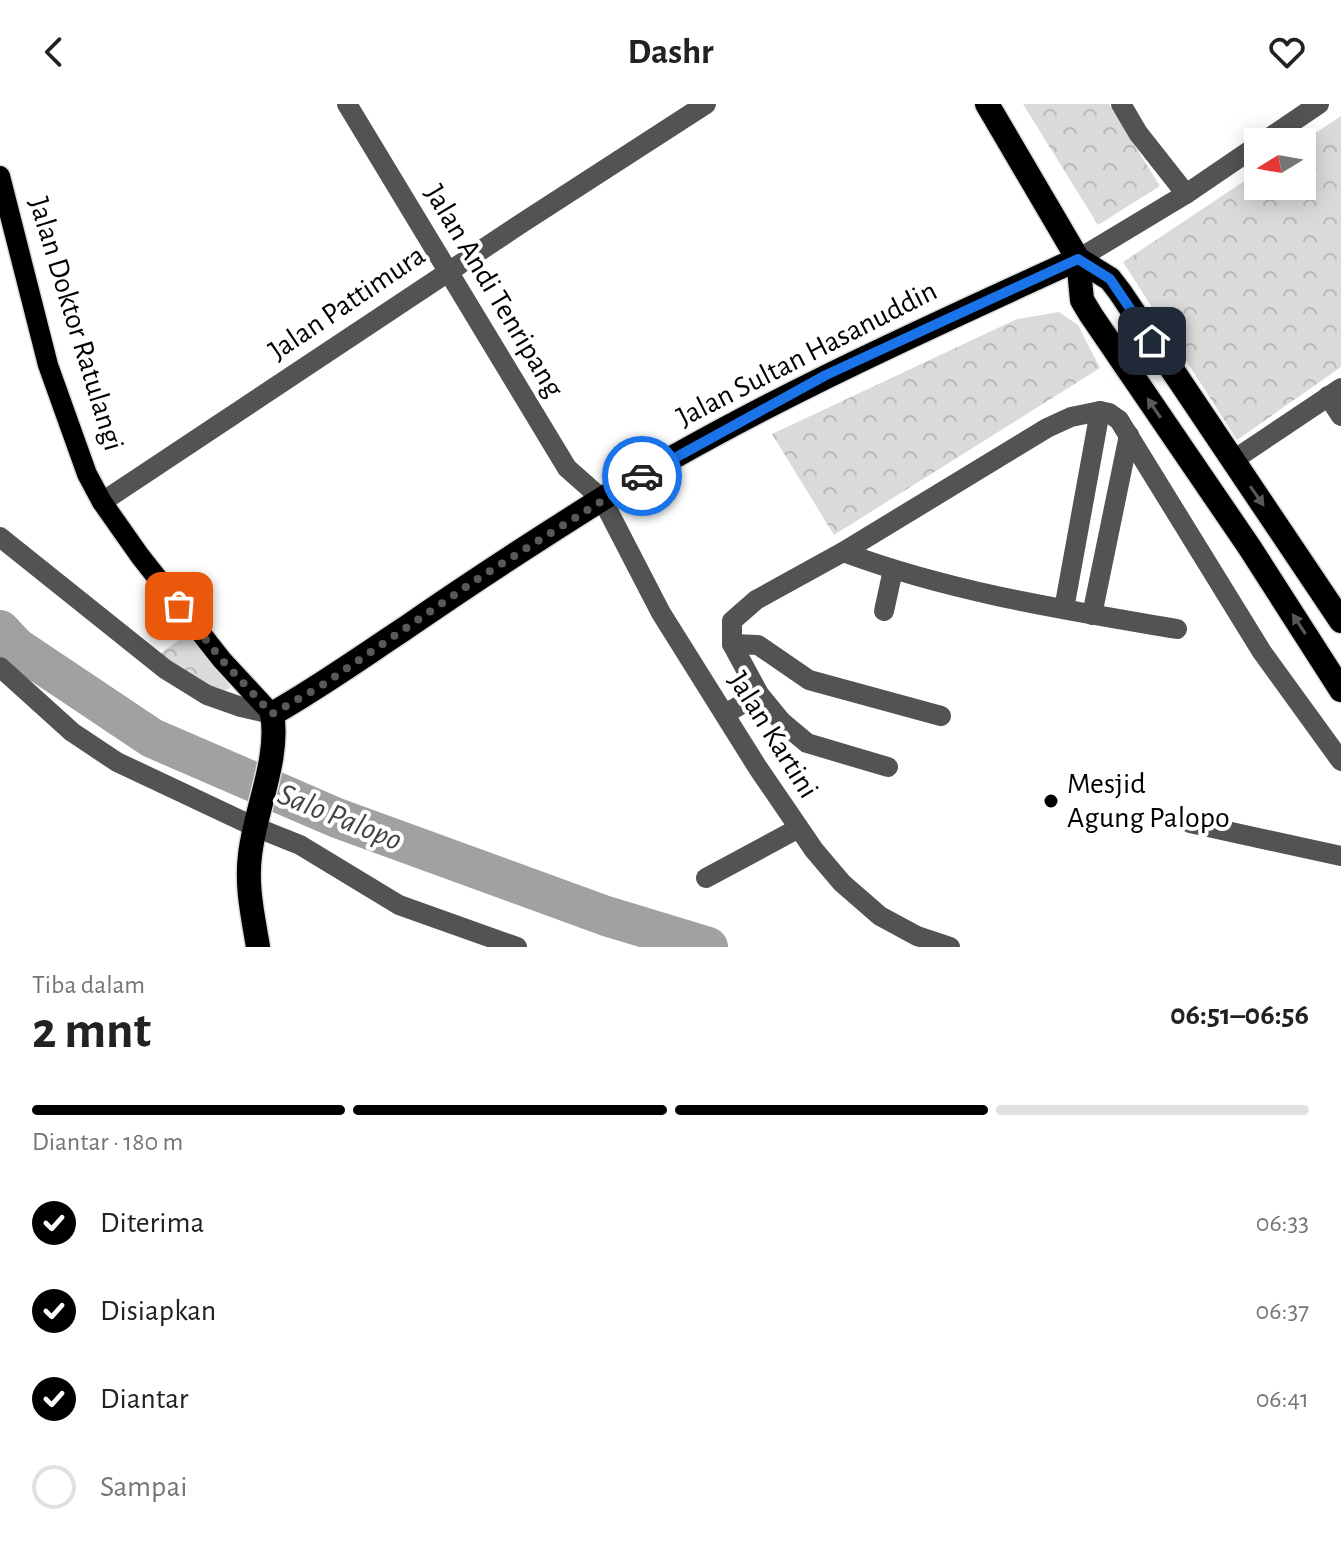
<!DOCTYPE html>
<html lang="id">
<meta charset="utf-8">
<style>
body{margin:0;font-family:"Alegreya Sans",sans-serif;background:#f6f6f6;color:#222;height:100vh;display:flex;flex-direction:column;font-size:30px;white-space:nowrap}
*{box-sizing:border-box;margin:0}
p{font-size:26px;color:#767676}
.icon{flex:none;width:44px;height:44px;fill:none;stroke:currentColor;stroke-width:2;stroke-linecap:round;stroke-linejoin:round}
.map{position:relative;height:843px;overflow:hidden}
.side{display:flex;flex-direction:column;background:#fff;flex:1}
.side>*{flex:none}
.needle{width:52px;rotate:259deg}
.buttons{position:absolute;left:1244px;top:24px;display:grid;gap:16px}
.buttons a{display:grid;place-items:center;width:72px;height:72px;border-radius:0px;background:#fff;box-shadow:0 4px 20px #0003;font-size:40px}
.pin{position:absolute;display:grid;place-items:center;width:68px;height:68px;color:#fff;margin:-34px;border-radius:16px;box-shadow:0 4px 12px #0006}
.courier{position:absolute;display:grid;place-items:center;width:80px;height:80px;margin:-40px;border:6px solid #1a73e8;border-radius:50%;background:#fff;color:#222;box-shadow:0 2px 10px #0007}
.head em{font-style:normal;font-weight:600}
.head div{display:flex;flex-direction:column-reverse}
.head{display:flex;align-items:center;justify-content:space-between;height:136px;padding:0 32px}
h1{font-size:52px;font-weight:600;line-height:60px}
.bar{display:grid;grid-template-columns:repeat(4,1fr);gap:12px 8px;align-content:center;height:96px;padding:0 32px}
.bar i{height:10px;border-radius:6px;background:#e0e0e0}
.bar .selected{background:#000}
.bar p{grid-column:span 4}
ol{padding:0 32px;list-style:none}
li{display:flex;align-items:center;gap:24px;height:88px}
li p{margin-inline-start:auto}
li .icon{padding:8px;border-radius:50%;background:#000;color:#fff;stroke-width:4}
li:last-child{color:#767676}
li i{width:44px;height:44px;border:4px solid #e0e0e0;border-radius:50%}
header{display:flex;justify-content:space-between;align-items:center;height:104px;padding:0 32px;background:#fff;font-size:36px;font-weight:600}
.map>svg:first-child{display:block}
</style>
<header><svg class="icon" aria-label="back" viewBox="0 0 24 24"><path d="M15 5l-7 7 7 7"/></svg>Dashr<svg class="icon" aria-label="heart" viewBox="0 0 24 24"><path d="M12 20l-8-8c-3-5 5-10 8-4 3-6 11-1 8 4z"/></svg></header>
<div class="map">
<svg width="1341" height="843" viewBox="0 0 1341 843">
<defs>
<pattern id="forest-crowns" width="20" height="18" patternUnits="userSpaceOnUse" patternTransform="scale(2)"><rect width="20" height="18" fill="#dadada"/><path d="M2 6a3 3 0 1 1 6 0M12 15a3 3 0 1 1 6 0" fill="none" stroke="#b9b9b9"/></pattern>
</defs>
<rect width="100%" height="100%" fill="#fff"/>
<g fill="url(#forest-crowns)">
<path d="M1023,0H1109L1160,82L1098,121Z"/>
<path d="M1341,12V263L1237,336L1123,158L1258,68V82H1302V38Z"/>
<path d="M1059,208L1078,221L1100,264L834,431L772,330L1017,215Z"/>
<path d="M189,528L231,584L217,589L156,553Z"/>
</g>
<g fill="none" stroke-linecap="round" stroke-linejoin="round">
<path stroke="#a1a1a1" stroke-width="40" d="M0,526L16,543L152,634L337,714L606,812L708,843"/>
<g stroke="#dbdbdb" stroke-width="23">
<path id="major" d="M0,72L48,261L87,370L102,398L140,452L222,556L272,610"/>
</g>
<g stroke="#dbdbdb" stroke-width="27">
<g id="highway">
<path d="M987,0L1078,155L1082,196L1091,211L1250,444L1341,586"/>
<path d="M1078,155L1110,175L1120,188L1341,517"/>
<path d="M258,843C253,812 246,783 250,751C255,706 280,654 272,610C318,584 360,554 404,525C469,480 535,437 602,395C754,302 916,229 1078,155"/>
</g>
</g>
<g stroke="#535353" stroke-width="20">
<path d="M347,0L567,364L602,395L661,509L758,664L814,746L842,779L880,812L917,832L950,843"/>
<path d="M1121,0L1138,29L1186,90"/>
<path d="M1263,38L1319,0"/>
<path d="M1078,155L1186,90L1258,41"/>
<path d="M1328,292L1341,312"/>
<path d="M1232,357L1341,284"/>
<path d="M102,398L522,119L706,0"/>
<path d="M0,433L165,565L207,591L241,603L272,610"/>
<path d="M843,448C950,488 1065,506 1177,525"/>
<path d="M1064,505L1100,307"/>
<path d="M884,507L893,466"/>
<path d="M1092,511L1129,331"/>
<path d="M732,540L758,541L809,576L941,612"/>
<path d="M0,563L72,628L117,658L255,723L300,741L399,801L517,843"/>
<path d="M725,610L759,590"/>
<path d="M888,663L807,639L782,618L759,590L732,540V517L756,496L843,448L1047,324L1071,313L1100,307L1109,309L1119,316L1262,548L1341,657"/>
<path d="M1190,719L1341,752"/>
<path d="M706,774L797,725"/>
</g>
<use href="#major" stroke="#000" stroke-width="20"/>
<use href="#highway" stroke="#000" stroke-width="24"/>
</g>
<defs><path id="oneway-solid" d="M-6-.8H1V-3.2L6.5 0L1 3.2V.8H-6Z" transform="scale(2)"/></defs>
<g fill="#595959">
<use href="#oneway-solid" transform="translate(1154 304) rotate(-124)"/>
<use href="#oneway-solid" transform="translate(1257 392) rotate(55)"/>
<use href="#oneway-solid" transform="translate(1299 520) rotate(-123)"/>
</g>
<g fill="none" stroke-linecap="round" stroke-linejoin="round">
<path stroke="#595959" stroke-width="8" stroke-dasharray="0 14.4" d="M179,502L222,556L272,610L321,582L482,472L642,372"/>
<path stroke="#1a73e8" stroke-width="10" d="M642,372L826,271L1078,155L1110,175L1152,237"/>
</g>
<circle fill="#000" stroke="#fff" stroke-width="3" cx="1051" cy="697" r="8"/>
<g text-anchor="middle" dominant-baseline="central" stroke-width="8" stroke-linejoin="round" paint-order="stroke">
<g font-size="30" fill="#000" stroke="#fff">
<text transform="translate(494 187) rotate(59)">Jalan Andi Tenripang</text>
<text transform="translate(347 199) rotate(-34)">Jalan Pattimura</text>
<text transform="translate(76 220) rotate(73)">Jalan Doktor Ratulangi</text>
<text transform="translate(807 250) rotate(-27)">Jalan Sultan Hasanuddin</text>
<text transform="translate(773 631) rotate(58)">Jalan Kartini</text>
</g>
<g font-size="30" fill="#000" stroke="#fff" text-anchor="start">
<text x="1067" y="680">Mesjid<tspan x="1067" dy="34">Agung Palopo</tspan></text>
</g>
<g font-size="32" font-style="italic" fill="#424242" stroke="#fff">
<text transform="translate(340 713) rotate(22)">Salo Palopo</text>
</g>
</g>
</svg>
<div class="buttons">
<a><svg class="needle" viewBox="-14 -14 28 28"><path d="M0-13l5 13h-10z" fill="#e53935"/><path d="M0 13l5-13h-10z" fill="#767676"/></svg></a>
</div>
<div class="pin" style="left:179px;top:502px;background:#ea580c"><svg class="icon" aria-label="bag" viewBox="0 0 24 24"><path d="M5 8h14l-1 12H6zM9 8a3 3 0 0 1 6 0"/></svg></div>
<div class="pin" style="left:1152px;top:237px;background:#1f2937"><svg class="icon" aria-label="home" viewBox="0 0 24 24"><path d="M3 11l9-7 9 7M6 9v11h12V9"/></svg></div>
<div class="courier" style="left:642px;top:372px"><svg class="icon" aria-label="car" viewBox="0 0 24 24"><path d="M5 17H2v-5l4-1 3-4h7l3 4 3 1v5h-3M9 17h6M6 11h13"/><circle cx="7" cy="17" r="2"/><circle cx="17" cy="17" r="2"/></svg></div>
</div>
<section class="side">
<div class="head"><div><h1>2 mnt</h1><p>Tiba dalam</p></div><em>06:51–06:56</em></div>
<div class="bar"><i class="selected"></i><i class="selected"></i><i class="selected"></i><i></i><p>Diantar · 180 m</p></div>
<ol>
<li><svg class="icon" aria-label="check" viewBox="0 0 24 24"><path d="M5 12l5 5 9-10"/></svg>Diterima<p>06:33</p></li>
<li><svg class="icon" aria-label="check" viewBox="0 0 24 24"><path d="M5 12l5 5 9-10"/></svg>Disiapkan<p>06:37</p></li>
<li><svg class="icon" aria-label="check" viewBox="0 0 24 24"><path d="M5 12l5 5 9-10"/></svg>Diantar<p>06:41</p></li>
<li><i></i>Sampai</li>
</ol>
</section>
